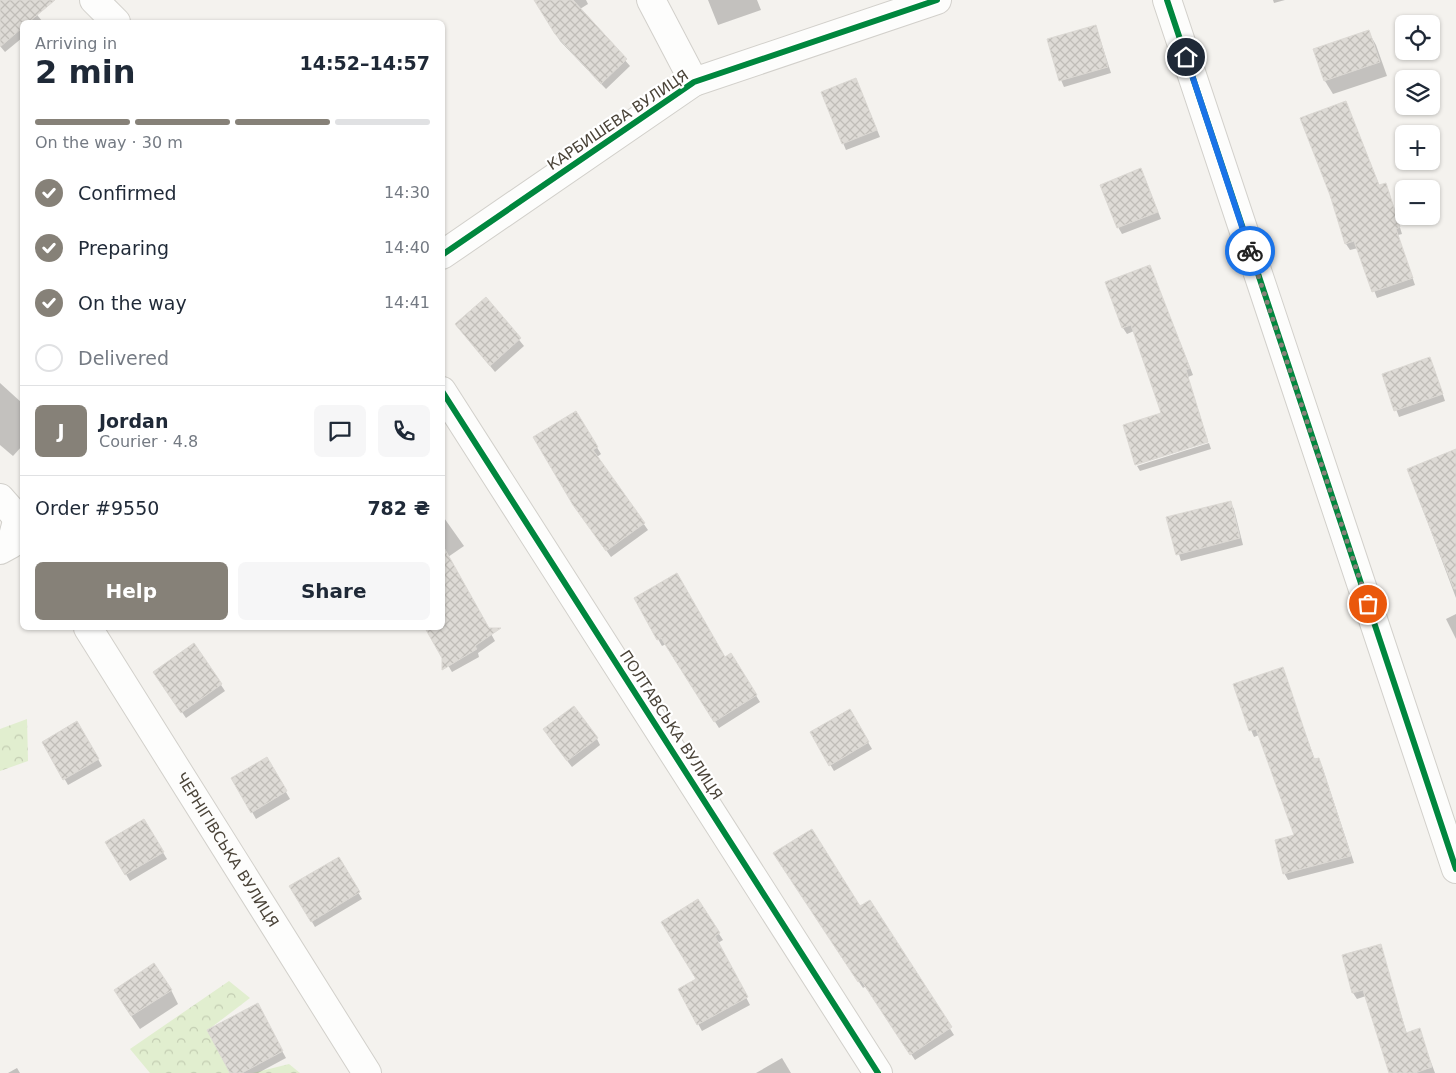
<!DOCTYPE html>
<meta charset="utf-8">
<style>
body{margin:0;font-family:"DejaVu Sans",sans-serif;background:#f6f6f7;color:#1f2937;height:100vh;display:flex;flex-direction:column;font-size:19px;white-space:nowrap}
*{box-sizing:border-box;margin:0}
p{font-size:16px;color:#747a83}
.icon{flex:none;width:28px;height:28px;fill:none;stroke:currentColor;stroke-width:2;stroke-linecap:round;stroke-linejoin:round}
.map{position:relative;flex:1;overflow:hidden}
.panel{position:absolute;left:20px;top:20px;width:425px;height:610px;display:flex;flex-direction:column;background:#fff;border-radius:8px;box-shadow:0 1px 4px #0004}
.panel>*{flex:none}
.buttons{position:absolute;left:1395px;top:15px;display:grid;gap:10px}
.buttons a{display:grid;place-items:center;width:45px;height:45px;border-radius:8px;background:#fff;box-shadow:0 1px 4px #0004;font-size:25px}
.pin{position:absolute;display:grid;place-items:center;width:42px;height:42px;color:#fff;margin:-21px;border:2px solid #fff;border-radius:50%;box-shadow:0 1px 5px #0007}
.courier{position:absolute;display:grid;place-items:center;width:50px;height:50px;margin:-25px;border:4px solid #1a73e8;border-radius:50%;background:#fff;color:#222;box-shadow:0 1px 6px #0007}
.head em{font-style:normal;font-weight:700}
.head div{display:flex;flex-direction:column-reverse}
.head{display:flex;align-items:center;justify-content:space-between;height:85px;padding:0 15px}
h1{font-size:32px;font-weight:700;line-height:38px}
.bar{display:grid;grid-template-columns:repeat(4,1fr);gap:8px 5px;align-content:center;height:60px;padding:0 15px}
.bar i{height:6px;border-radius:4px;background:#e0e1e3}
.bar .on{background:#868178}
.bar p{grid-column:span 4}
.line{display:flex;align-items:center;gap:12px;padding:0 15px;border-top:1px solid #e0e1e3}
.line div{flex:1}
.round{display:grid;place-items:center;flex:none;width:52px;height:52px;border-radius:8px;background:#f6f6f7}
ol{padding:0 15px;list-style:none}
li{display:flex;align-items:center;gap:15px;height:55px}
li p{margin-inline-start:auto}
li .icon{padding:5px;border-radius:50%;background:#868178;color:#fff;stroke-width:4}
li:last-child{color:#747a83}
li i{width:28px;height:28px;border:2px solid #e0e1e3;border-radius:50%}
.button{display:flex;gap:10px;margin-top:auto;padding:10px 15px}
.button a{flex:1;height:58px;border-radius:8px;background:#868178;color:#fff;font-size:20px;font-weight:700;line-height:58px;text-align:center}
.button a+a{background:#f6f6f7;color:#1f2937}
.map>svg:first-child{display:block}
</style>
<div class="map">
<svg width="1456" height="1073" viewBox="0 0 1456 1073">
<defs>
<pattern id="forest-crowns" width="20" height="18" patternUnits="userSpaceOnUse" patternTransform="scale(1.25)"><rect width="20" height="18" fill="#e1eecf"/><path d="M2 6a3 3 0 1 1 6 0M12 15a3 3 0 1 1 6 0" fill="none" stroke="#c3cdb2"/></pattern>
<pattern id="building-cross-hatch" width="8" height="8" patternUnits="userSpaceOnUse" patternTransform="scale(1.25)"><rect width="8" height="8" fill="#dedbd6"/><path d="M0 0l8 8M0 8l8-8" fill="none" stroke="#c0bdb8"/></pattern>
</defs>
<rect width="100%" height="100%" fill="#f4f2ee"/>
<g fill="url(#forest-crowns)">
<path d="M27,719L28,761L0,771V729Z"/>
<path d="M229,981L250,998L208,1030L230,1073H150L130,1049Z"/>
<path d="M289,1064L300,1073H253Z"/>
</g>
<g fill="#0003">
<path d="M0,0H25L42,21L22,22V38L5,52L0,46Z"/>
<path d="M535,0H586L588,4L580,9L630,66L606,89L560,41Z"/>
<path d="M708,0H757L761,10L718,25Z"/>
<path d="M1273,0H1285L1274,3Z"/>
<path d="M1096,26L1111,73L1064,87L1061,80Z"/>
<path d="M1368,31L1376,45L1387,76L1333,94L1325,81Z"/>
<path d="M859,86L880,137L846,150L822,93Z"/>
<path d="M1349,109L1380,187L1385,185L1389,192L1402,234L1398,235L1415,285L1377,298L1358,248L1350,250L1346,244Z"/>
<path d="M1144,176L1161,219L1122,234L1118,227Z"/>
<path d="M1150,266L1193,375L1188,377L1208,441L1136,463L1163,414L1134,331L1127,334L1123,328L1107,283Z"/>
<path d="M486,299L524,346L495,372L456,324Z"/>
<path d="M1433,365L1445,401L1399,417L1383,375Z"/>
<path d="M0,383L22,403V446L13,456L0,445Z"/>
<path d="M575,412L601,454L597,457L648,530L611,557L579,511Z"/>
<path d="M1209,443L1211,449L1140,471L1137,466Z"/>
<path d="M1456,460V598L1408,470Z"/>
<path d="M1230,502L1234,509L1243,545L1181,561L1168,518Z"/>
<path d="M442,515L464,546L448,557L495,641L478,653L479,657L452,672L426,628H442Z"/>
<path d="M635,599L725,659L731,655L760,702L719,728L666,644L662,646Z"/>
<path d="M1456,614V639L1446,619Z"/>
<path d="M1282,668L1315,760L1318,759L1322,766L1354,863L1288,880L1284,873L1295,836L1259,735L1254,737L1251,730Z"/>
<path d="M159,679L221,685L225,691L186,718Z"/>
<path d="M849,710L872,749L834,771L811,732Z"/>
<path d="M77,723L102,766L68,785L44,742Z"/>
<path d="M548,736L597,739L600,745L572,767Z"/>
<path d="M266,758L290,799L256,819L233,778Z"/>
<path d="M143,820L167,859L130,881L107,843Z"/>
<path d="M338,859L362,899L315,927L291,887Z"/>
<path d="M779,860L860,908L870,901L954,1035L915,1060L866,986L863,988Z"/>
<path d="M663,922L719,934L723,940L718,943L750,1005L702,1031L679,989L698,979Z"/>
<path d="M1380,945L1407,1034L1419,1030L1435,1073H1391L1366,996L1357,999L1353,993Z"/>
<path d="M171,990L178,1004L140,1029L123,1004Z"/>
<path d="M257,1005L286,1058L258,1073H232Z"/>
<path d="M782,1058L791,1073H756Z"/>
<path d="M17,1068L20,1073H8Z"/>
</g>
<g fill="url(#building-cross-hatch)" stroke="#dcd9d4">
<path d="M0,0H55L29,22H22V28L0,47Z"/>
<path d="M534,0H573L627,59L601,84L555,34Z"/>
<path d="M1096,25L1108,67L1059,81L1047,39Z"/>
<path d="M1369,30L1380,62L1324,81L1313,49Z"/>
<path d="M856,78L877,130L842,144L821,92Z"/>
<path d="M1346,101L1379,185L1386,183L1400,227L1396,229L1413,278L1372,292L1354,241L1345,244L1330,195L1300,118Z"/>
<path d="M1141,168L1158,212L1117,228L1100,185Z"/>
<path d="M1150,265L1190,368L1186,370L1208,442L1135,465L1123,425L1161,413L1131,325L1122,328L1105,282Z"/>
<path d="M486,297L521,338L490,366L455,324Z"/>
<path d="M1430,357L1443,394L1394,411L1382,374Z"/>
<path d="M576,411L598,447L593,450L645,523L606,551L573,505L533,437Z"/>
<path d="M1456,449V589H1454L1407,469Z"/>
<path d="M1231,501L1240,538L1176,555L1166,517Z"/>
<path d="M442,544L489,628H501L475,646L477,649L442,670V658L425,628H442Z"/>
<path d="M677,573L725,657L731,653L757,695L714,722L661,638L657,640L634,598Z"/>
<path d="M194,643L222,684L181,713L153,672Z"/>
<path d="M1283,667L1314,759L1319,758L1351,856L1283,874L1275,840L1294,835L1256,729L1249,731L1233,684Z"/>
<path d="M574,706L598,738L567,761L543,729Z"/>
<path d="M850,709L869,742L829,766L810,732Z"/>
<path d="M77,721L99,759L63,780L42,742Z"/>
<path d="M267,757L287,791L251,813L231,778Z"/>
<path d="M144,819L164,852L125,875L105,842Z"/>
<path d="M812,829L860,906L870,900L952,1027L910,1055L861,980L858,982L773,853Z"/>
<path d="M339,857L360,892L311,922L289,886Z"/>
<path d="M698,899L720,933L715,936L748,997L697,1025L678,989L696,979L661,922Z"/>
<path d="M1381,944L1406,1033L1420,1028L1432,1067L1415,1073H1389L1363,990L1352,993L1342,955Z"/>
<path d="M154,963L172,990L131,1016L114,990Z"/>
<path d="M258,1003L283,1051L242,1073H230L207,1030Z"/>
</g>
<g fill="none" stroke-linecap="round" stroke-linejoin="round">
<g stroke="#d2d0cb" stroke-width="30">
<g id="minor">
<path d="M94,0L116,22"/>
<path d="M651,0L694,82"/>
<path d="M1167,0L1456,869"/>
<path d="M442,255L694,82L937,0"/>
<path d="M442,391L878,1073"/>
<path d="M0,498L22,523"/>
<path d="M0,550L11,544L18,517L22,514"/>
<path id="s1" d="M88,628L367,1073"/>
</g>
</g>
<use href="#minor" stroke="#fdfdfc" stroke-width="28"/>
<g stroke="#fff" stroke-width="9">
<g id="cycleway">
<path d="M1167,0L1456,869"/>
<path d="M442,255L694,82L937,0"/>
<path d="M442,391L878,1073"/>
</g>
</g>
<use href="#cycleway" stroke="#00873e" stroke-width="6"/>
</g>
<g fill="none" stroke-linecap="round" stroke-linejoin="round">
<path stroke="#868178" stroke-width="5" stroke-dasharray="0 9" d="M1250,251L1368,604"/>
<path stroke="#1a73e8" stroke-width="6" d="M1186,57L1250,251"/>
</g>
<g text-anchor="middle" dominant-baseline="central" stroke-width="4.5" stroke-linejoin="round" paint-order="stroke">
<g font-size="15" fill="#4b4439" stroke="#fff">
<text transform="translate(618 120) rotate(-34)">КАРБИШЕВА ВУЛИЦЯ</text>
<text transform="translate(671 725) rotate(57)">ПОЛТАВСЬКА ВУЛИЦЯ</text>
<text stroke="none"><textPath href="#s1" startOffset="262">ЧЕРНІГІВСЬКА ВУЛИЦЯ</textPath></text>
</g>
</g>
</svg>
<div class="buttons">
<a><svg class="icon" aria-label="locate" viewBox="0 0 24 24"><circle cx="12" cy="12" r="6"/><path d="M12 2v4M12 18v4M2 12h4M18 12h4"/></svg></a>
<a><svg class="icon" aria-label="layers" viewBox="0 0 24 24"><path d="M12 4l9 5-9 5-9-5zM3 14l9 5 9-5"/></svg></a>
<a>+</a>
<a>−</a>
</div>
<div class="pin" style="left:1368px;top:604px;background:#ea580c"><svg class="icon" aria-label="bag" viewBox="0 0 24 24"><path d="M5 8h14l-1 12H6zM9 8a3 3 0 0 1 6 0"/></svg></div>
<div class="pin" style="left:1186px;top:57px;background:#1f2937"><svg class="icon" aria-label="home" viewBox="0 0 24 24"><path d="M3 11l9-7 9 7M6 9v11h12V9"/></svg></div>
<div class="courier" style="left:1250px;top:251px"><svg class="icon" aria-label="bike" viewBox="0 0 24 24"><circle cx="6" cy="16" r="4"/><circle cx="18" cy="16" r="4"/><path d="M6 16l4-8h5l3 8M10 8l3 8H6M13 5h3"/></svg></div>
<section class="panel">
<div class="head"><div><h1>2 min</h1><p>Arriving in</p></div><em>14:52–14:57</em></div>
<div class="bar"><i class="on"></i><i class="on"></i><i class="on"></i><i></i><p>On the way · 30 m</p></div>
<ol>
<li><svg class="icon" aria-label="check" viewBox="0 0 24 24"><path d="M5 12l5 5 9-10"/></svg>Confirmed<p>14:30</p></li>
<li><svg class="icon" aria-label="check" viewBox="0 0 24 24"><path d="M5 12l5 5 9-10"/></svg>Preparing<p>14:40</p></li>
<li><svg class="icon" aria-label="check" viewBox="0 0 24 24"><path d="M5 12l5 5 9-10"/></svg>On the way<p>14:41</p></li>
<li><i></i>Delivered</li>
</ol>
<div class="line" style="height:90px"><b class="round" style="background:#868178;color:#fff">J</b><div><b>Jordan</b><p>Courier · 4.8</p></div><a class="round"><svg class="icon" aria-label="chat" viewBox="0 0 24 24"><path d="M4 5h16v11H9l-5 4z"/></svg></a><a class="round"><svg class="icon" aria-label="phone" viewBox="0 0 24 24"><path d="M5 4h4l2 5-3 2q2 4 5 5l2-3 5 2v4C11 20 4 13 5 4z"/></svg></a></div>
<div class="line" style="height:65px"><div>Order #9550</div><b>782 ₴</b></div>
<div class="button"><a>Help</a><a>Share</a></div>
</section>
</div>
